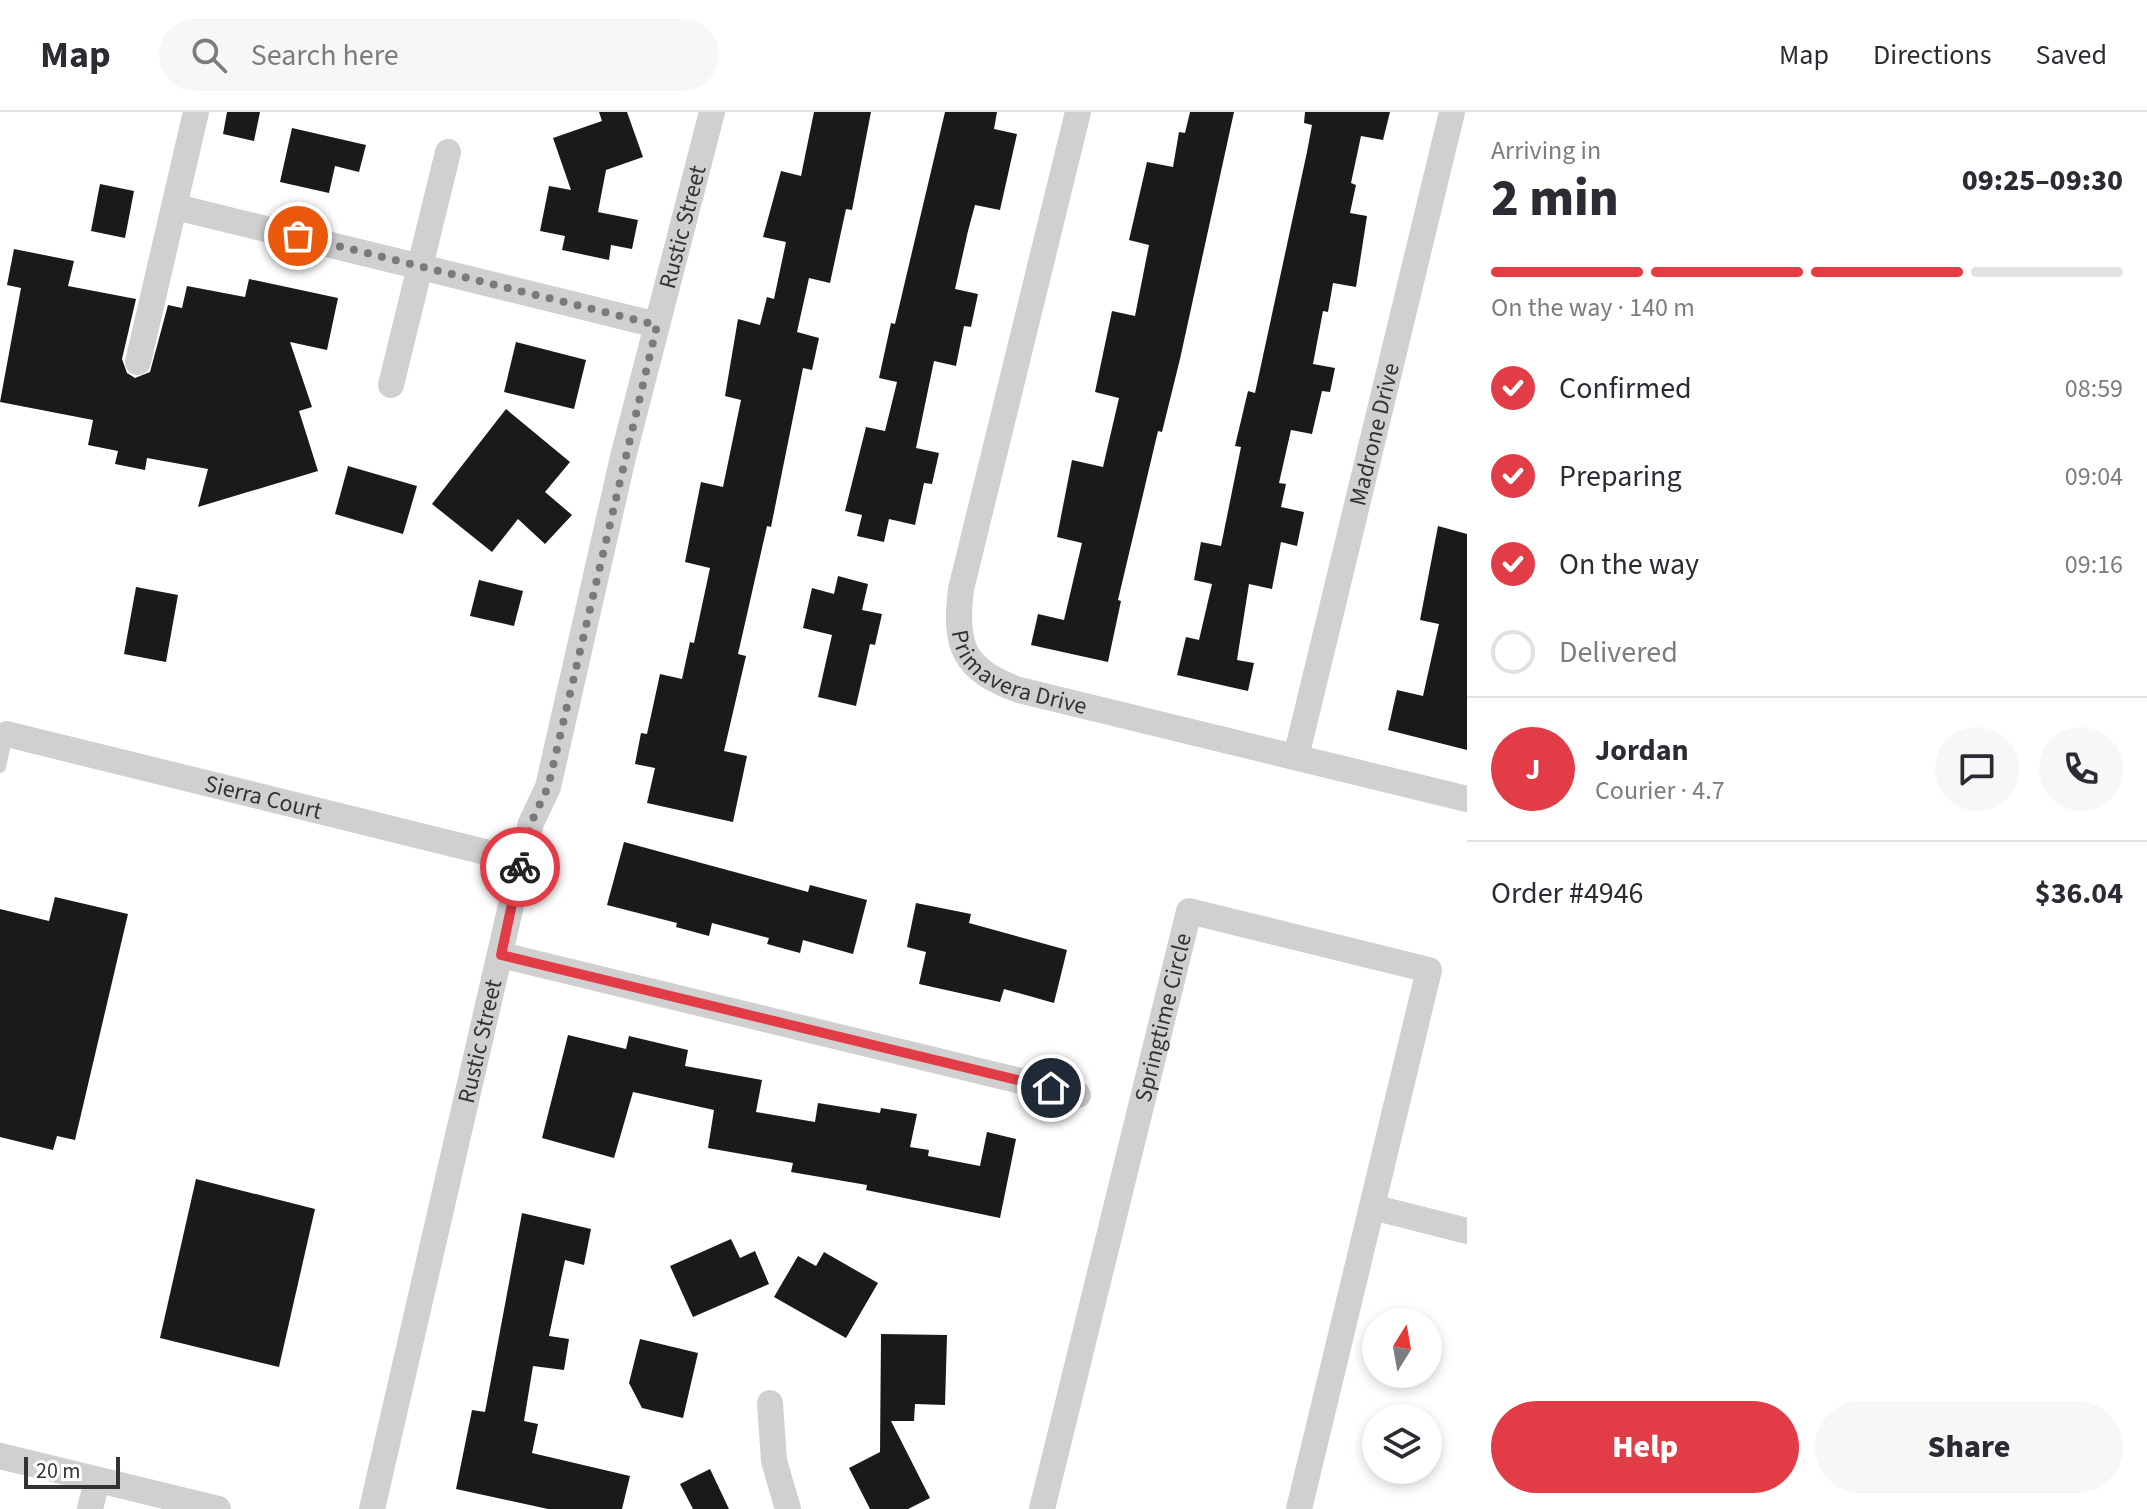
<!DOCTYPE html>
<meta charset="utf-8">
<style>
body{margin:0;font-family:"Source Sans 3",sans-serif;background:#f7f7f7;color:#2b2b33;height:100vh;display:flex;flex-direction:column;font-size:30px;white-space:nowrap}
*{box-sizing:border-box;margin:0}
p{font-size:26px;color:#7c7c81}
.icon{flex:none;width:44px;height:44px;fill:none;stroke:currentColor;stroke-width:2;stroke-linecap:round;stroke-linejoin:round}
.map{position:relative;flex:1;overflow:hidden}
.sheet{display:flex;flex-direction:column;background:#fff;width:680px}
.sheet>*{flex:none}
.needle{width:52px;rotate:11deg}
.controls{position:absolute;left:1362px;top:1196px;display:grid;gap:16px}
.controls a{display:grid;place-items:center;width:80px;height:80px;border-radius:50%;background:#fff;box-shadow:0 4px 12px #0003;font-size:40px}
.scale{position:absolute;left:24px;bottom:20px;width:96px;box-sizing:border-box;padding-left:8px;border:4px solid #333;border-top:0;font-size:22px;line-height:28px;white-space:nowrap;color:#333;-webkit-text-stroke:6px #fff;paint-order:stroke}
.pin{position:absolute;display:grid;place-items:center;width:68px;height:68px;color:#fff;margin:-34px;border:4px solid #fff;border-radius:50%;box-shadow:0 2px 8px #0007}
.courier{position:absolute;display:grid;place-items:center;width:80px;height:80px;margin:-40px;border:6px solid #e23c47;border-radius:50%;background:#fff;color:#222;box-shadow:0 2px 10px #0007}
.headline em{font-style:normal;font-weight:800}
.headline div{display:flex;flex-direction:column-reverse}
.headline{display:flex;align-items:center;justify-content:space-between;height:136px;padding:0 24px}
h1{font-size:52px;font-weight:800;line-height:60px}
.bar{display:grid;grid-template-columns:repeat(4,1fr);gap:12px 8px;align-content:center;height:96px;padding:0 24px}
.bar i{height:10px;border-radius:6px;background:#e1e1e2}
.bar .selected{background:#e23c47}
.bar p{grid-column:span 4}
.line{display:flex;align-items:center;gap:20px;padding:0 24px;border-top:2px solid #e1e1e2}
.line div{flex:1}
.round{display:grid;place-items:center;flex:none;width:84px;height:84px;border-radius:42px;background:#f7f7f7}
ol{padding:0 24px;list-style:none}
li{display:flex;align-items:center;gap:24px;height:88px}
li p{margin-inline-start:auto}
li .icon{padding:8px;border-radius:50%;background:#e23c47;color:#fff;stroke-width:4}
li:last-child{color:#7c7c81}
li i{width:44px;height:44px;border:4px solid #e1e1e2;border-radius:50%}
.cta{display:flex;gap:16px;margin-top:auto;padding:16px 24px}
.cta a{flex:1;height:92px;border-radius:48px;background:#e23c47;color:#fff;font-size:32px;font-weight:800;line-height:92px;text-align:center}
.cta a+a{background:#f7f7f7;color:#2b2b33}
header{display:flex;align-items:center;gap:48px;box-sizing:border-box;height:112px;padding:0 40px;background:#fff;border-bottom:2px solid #e1e1e2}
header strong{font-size:38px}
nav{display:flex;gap:44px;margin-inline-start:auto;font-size:28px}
.search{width:560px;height:72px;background:#f7f7f7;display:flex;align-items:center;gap:20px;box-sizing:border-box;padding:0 28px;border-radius:44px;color:#7c7c81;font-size:30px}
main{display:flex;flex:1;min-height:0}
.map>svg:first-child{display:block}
</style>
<header>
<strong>Map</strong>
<div class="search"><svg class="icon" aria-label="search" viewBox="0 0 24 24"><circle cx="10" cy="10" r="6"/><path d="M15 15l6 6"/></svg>Search here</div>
<nav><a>Map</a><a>Directions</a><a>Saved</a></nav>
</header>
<main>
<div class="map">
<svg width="1467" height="1397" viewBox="0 0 1467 1397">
<rect width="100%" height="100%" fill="#fff"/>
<g fill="#1a1a1a">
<path d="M227,0H260L254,29L223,22Z"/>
<path d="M599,0H627L643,45L606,58L598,100L638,108L632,137L611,133L609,148L562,138L565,124L540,119L549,74L571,78L553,26L602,9Z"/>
<path d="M814,0H871L852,98L846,97L830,171L809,166L797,220L819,226L812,258L803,256L771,415L767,414L738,542L746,544L724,639L747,644L733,710L647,691L655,656L635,652L641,621L647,622L660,562L682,567L690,530L694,531L710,456L685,450L701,370L723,375L741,288L725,284L738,207L760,213L767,185L774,187L786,130L763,125L781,59L801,64Z"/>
<path d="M945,0H997L994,17L1017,22L1000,98L975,93L968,119L955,177L978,182L971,215L964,214L956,254L934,249L916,336L939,341L932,372L924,371L915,413L889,407L884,430L857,424L862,403L845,399L866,315L885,319L897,270L879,266L891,211L895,212Z"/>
<path d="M1190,0H1234L1180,247L1162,320L1158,319L1118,488L1121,489L1108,550L1031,533L1038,502L1064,508L1082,431L1057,425L1072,348L1103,355L1119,286L1095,280L1112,199L1135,204L1149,133L1129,128L1147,50L1173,55L1179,20L1185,21Z"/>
<path d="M1305,0H1390L1383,28L1361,24L1351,71L1356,73L1350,101L1367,104L1356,175L1333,171L1328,200L1323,199L1313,252L1335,256L1330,280L1322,279L1312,322L1291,318L1279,371L1286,372L1281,395L1304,400L1297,434L1281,430L1272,477L1249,472L1237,548L1254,551L1248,579L1177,563L1186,525L1199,528L1212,472L1194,468L1201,430L1221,434L1241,335L1235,334L1248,279L1255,281L1307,40L1312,13L1304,11Z"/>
<path d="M292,16L366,33L359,60L335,54L329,81L280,70Z"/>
<path d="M100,72L134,79L125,126L91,119Z"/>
<path d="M14,137L74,149L68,174L136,187L122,247L127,261L135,266L150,260L168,193L182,196L187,174L245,185L249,167L338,186L327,238L290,230L312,295L299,299L318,359L198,395L208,357L147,346L145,358L115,352L118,339L88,333L93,308L0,290L21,176L7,173Z"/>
<path d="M516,230L586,248L574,297L504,280Z"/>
<path d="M506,297L570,350L545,380L572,403L545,432L518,407L492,440L432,392Z"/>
<path d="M348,354L417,374L403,422L335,402Z"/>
<path d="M1438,414L1467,422V638L1388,618L1397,578L1423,584L1439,512L1420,508Z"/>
<path d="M838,464L868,472L862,498L882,502L875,533L870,532L856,594L818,585L832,523L803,516L812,476L834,482Z"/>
<path d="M479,468L523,479L514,514L470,504Z"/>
<path d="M136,475L178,483L166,550L124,542Z"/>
<path d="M624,730L808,780L810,773L867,788L853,842L803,828L800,841L767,832L769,826L712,811L709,824L676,815L677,811L607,793Z"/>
<path d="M55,785L128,802L75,1028L57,1024L53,1038L0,1025V797L49,809Z"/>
<path d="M916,791L971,802L969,811L1067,838L1054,891L1004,877L1000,890L919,872L926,840L907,835Z"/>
<path d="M568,923L626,937L629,924L688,938L685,954L762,968L756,1000L815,1010L818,991L880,1001L881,996L917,1002L910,1035L929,1038L928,1044L980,1054L987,1020L1016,1027L1000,1106L866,1078L867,1073L791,1060L793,1051L708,1036L714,998L633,980L614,1046L542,1026Z"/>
<path d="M196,1067L315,1097L279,1255L160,1226Z"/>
<path d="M522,1101L591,1117L584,1153L565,1148L549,1224L569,1227L564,1258L533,1254L524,1309L538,1312L532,1341L630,1364L622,1397H548L456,1377L472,1298L485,1300Z"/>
<path d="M731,1127L740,1146L755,1139L769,1172L693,1205L670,1154Z"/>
<path d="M824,1140L878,1171L846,1226L774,1185L798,1144L816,1154Z"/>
<path d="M881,1222L947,1223L945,1293L915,1292L914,1309H891L930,1386L908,1397H870L849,1356L880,1340Z"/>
<path d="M640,1227L698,1241L683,1306L642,1296L629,1271Z"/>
<path d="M710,1357L729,1397H693L680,1372Z"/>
</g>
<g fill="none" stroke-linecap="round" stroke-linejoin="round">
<path stroke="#d0d0d0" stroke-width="12" d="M0,655L7,622"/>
<g stroke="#d0d0d0" stroke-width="26">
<path id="s1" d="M1078,0L961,477C954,534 963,558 1019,578L1467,687"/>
<path d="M176,95L657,213"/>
<path d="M138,250L196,0"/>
<path d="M391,273L448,40"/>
<path id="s2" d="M7,622L522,749"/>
<path id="s3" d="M1296,645L1452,0"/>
<path d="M501,843L1078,983"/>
<path d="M1372,1095L1467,1119"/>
<path d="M770,1291L774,1349L788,1397"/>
<path d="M0,1344L218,1397"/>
<path d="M90,1397L97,1368"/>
<path id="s4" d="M372,1397L524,737L531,711L548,675L623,345L712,0"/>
<path id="s5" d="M1042,1397L1189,799L1429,858L1299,1397"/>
</g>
</g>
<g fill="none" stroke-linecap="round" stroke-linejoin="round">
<path stroke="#7a7a7a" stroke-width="8" stroke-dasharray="0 14.4" d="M298,124L657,213L548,675L531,711L520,755"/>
<path stroke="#e23c47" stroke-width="10" d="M520,755L501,843L1051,976"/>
</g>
<g text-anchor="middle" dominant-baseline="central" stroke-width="8" stroke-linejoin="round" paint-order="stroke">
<g font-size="24" fill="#333" stroke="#fff">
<text stroke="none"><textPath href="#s4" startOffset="1320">Rustic Street</textPath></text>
<text stroke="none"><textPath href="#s3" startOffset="332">Madrone Drive</textPath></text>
<text stroke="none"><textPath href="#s1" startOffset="612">Primavera Drive</textPath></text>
<text stroke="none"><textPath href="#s2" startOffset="264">Sierra Court</textPath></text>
<text stroke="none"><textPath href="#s5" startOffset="506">Springtime Circle</textPath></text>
<text stroke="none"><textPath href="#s4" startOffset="480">Rustic Street</textPath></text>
</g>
</g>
</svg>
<div class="controls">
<a><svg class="needle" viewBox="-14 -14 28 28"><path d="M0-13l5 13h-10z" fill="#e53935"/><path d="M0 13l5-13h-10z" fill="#7c7c81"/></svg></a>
<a><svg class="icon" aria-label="layers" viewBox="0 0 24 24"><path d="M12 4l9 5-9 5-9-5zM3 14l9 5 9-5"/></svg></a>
</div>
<div class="scale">20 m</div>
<div class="pin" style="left:298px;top:124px;background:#ea580c"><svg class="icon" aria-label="bag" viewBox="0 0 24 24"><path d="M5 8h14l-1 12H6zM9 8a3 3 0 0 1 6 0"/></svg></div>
<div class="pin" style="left:1051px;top:976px;background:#1f2937"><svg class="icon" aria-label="home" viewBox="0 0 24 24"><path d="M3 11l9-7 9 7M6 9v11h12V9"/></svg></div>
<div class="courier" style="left:520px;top:755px"><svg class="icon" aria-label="bike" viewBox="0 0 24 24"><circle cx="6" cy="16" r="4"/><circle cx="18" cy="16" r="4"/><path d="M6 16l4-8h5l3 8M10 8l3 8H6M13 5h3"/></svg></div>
</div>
<section class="sheet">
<div class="headline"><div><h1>2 min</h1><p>Arriving in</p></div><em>09:25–09:30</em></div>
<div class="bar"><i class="selected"></i><i class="selected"></i><i class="selected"></i><i></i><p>On the way · 140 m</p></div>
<ol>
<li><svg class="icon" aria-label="check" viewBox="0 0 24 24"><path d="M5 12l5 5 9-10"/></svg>Confirmed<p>08:59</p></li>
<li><svg class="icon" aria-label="check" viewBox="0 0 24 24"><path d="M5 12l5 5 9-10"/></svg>Preparing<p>09:04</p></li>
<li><svg class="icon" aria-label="check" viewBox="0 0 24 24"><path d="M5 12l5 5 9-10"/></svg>On the way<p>09:16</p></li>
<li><i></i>Delivered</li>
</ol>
<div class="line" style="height:144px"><b class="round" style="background:#e23c47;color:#fff">J</b><div><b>Jordan</b><p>Courier · 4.7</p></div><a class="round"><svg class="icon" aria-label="chat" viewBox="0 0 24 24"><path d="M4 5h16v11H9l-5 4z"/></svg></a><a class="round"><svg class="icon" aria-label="phone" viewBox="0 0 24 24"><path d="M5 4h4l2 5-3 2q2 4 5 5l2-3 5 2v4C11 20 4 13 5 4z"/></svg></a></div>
<div class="line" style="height:104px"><div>Order #4946</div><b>$36.04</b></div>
<div class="cta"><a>Help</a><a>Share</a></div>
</section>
</main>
